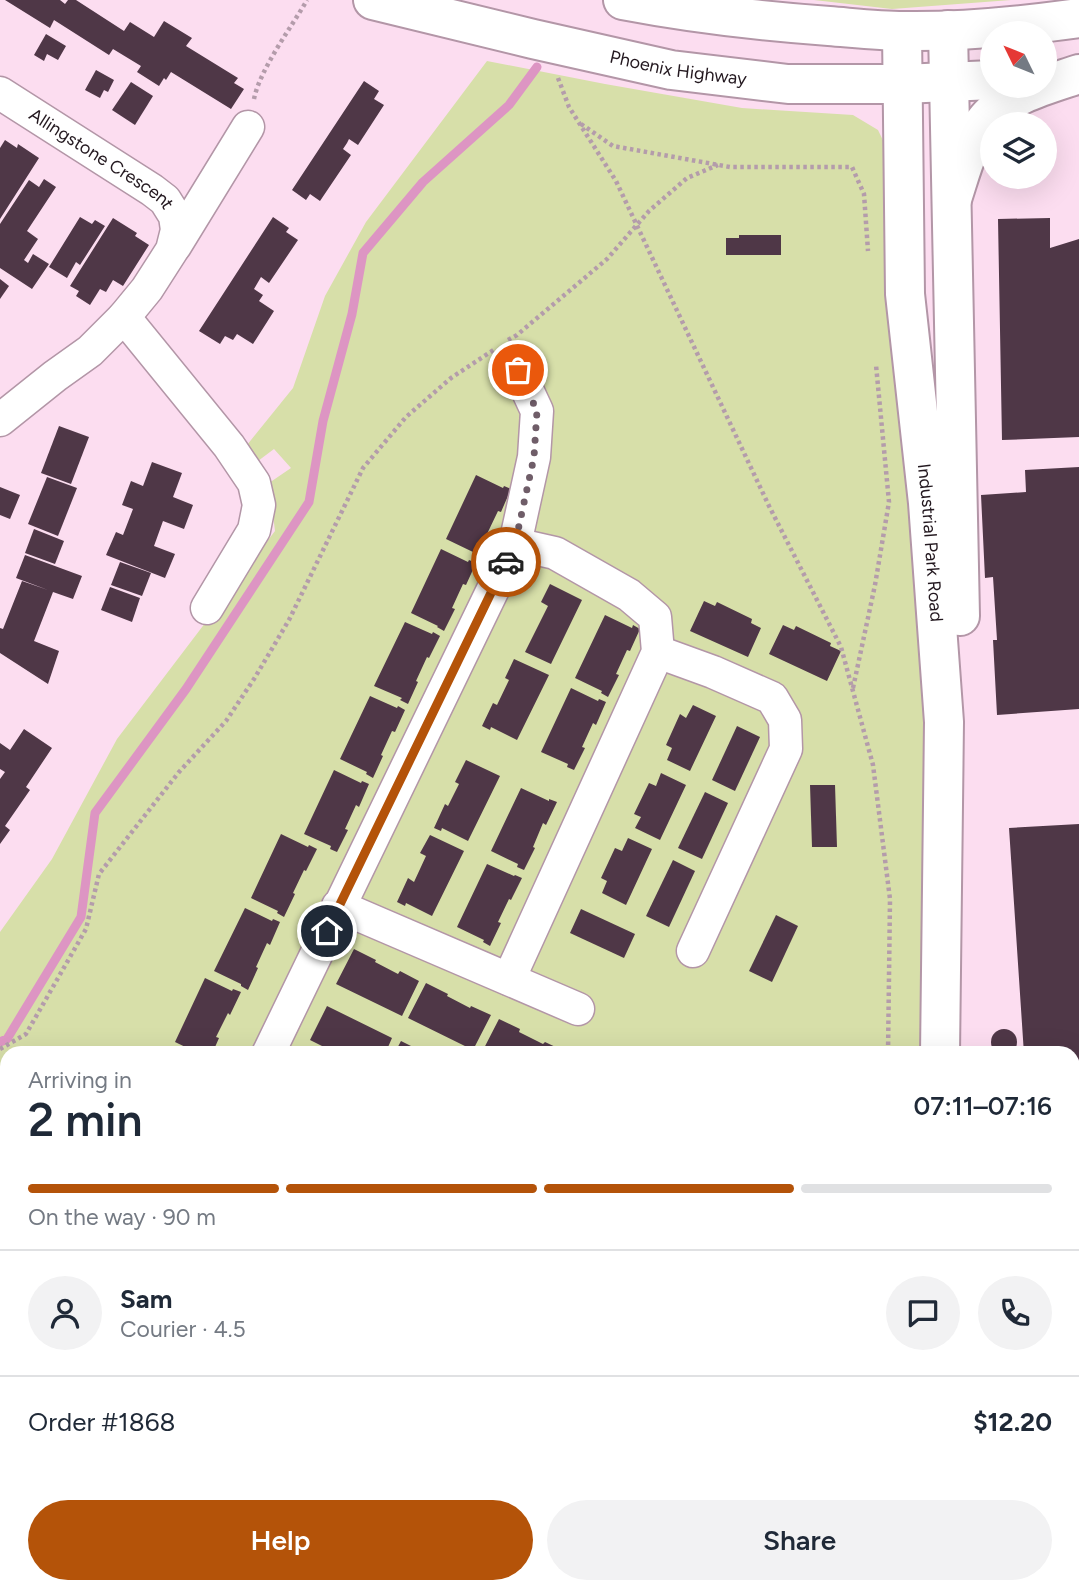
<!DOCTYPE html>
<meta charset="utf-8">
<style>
body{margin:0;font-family:Figtree,sans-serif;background:#f2f2f3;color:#1f2937;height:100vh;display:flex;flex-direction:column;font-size:26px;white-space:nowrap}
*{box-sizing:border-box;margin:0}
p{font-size:23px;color:#747a83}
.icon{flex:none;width:38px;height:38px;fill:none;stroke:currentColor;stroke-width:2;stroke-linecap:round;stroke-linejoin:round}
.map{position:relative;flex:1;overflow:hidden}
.panel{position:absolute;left:0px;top:1046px;width:1080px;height:548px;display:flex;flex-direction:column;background:#fff;border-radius:21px 21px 0 0;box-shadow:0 7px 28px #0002}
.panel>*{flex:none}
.needle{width:46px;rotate:313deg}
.tools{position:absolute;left:980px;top:21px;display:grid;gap:14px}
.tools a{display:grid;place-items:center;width:77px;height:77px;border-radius:50%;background:#fff;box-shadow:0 7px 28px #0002;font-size:35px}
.pin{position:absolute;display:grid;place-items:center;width:60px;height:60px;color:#fff;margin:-30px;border:4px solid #fff;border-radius:50%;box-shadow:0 2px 7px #0007}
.courier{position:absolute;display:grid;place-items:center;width:70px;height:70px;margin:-35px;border:5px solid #b45309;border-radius:50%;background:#fff;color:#222;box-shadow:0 2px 9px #0007}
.headline em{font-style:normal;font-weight:600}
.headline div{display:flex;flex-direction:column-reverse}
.headline{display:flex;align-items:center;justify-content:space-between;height:119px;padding:0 28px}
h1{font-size:46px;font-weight:600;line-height:52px}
.bar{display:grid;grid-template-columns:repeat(4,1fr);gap:10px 7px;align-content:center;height:84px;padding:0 28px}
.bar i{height:9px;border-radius:5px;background:#e0e1e3}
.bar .on{background:#b45309}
.bar p{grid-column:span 4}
.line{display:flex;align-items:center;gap:18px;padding:0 28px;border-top:2px solid #e0e1e3}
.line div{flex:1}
.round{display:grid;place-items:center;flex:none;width:74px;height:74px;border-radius:37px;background:#f2f2f3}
.cta{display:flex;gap:14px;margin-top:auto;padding:14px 28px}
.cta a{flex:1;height:80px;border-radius:42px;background:#b45309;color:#fff;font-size:28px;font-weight:600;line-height:80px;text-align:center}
.cta a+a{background:#f2f2f3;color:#1f2937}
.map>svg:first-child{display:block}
</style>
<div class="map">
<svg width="1079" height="1594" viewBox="0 0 1079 1594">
<rect width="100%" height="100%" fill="#fcddf0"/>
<g fill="#d7dfa9">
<path d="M814,0H1011L892,9Z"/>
<path d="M487,61L605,84L742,108L853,115L878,130L893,161L912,530L927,702L929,1053L7,1054V1093L0,1071V932L52,859L117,739L275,531L269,483L291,468L274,449L254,464L247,445L293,388L325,296L366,222Z"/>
<path d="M58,1587H260L258,1594H57Z"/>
<path d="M292,1587H348L342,1594H296L291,1589Z"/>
<rect x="845" y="1587" width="77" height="7"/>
</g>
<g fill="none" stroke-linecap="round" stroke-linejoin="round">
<path stroke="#dd95c3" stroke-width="9" d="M0,1042L7,1039L81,917L95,813L186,689L309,502L323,421L352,314L363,253L423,182L509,105L537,67"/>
</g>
<g fill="#4f3747">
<path d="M5,0H60L65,4L68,0H76L124,31L130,22L154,37L164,21L192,38L186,46L238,78L234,83L244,89L231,109L171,72L166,80L164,78L159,86L137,72L141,66L113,49L109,55L54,20L50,28Z"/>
<path d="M46,34L66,46L58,60L47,54L44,61L34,55Z"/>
<path d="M96,70L114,80L108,92L104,90L100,98L85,90Z"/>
<path d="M364,81L379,91L374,99L384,105L358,145L349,139L347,143L343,149L351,155L320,201L310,194L306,200L292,190Z"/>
<path d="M131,82L153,96L135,125L112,110Z"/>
<path d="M5,140L17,148L18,144L39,158L0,219V148Z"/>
<path d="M44,179L56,187L27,231L38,239L24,260L28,263L33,254L49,264L32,289L0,268V224L29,180L39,187Z"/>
<path d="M80,217L92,224L95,220L105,226L80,265L76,262L67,278L49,267Z"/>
<path d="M273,217L289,228L286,232L298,240L269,283L261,277L254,289L263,295L259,301L274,311L253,344L237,334L233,340L225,336L220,344L199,331Z"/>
<path d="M113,218L137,233L135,236L149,245L123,286L113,280L106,292L100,289L90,305L76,296L79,291L70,286Z"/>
<path d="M1050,218V248L1079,239V437L1002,440L998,219Z"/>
<path d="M739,235H781V255H726V238H739Z"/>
<path d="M0,279L9,286L0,299Z"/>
<path d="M59,426L89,437L71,484L41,473Z"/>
<path d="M152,462L182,473L173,497L193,505L184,529L163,521L154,546L175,554L165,578L106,555L116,532L123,535L133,509L122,505L131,481L143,486Z"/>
<path d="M1079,467V709L997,715L993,640H997L993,577L985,578L981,495L1026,492L1025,470Z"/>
<path d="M476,475L503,488L504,486L511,489L501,512L498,511L487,534L490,535L479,558L472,554L473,552L446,539Z"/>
<path d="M47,477L77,488L58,536L28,524Z"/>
<path d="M0,487L20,495L10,519L0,515Z"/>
<path d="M34,529L64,541L55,564L25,553Z"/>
<path d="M441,549L468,562L469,560L476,563L466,585L463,584L452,608L455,609L444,631L437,627L438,626L411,613Z"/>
<path d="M25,555L82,576L73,599L53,592L34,641L59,651L48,684L0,653V628L3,629L22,581L48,590L16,578Z"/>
<path d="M120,562L151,573L142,596L111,585Z"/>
<path d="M550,584L582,600L551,664L525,652L548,606L541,602Z"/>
<path d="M110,587L140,598L132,622L101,610Z"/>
<path d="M704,601L715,606L717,602L752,619L751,623L761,628L748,657L690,631Z"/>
<path d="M605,615L632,628L633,625L640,629L630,651L627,650L616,674L619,675L608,697L601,693L602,691L575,678Z"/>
<path d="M405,622L432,634L433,632L440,636L429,658L427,657L416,681L418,682L408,704L400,700L402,698L374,686Z"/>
<path d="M783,625L794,630L796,626L831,643L830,646L841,651L827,681L769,654Z"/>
<path d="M514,659L549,675L517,740L491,727L490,730L482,726L493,703L497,705L509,680L505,678Z"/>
<path d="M571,688L598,701L599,699L606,702L596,725L593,723L582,747L585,748L574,770L567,767L568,764L541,752Z"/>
<path d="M370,696L397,708L398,706L405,710L395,732L392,731L381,755L383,756L373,778L366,774L367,772L340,759Z"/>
<path d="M693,705L716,716L690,771L667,760L672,748L666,745L680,714L686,718Z"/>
<path d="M737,726L760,737L735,791L712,780Z"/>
<path d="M24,729L52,748L26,787L30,790L5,826L10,830L0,844V779L5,772L0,769V743L10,750Z"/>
<path d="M466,760L500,776L468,841L442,828L441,831L434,828L445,804L448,806L459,784L455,782Z"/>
<path d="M334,770L361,783L362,781L369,784L359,807L356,805L345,829L348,830L337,852L330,849L331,846L304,834Z"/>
<path d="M661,773L686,785L660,840L635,828L641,817L634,814L649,783L656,786Z"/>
<path d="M810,785H835L837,847H812Z"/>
<path d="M521,788L549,801V799L557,802L546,825L543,823L533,847L535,848L524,870L517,867L518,864L491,851Z"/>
<path d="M705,792L728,803L702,859L678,848Z"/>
<path d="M1079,824V1335H1073V1054H1024L1009,828Z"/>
<path d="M281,834L308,847L309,845L317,849L306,871L304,870L293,893L295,894L284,917L277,913L278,911L251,898Z"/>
<path d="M430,835L464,851L432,916L406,903L405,906L397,902L408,878L414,882L426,856L420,853Z"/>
<path d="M628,838L652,849L626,905L602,893L607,881L601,878L615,848L622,851Z"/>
<path d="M673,860L695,871L669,927L646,916Z"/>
<path d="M487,864L514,876L515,875L522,878L511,900L509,899L498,922L501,923L490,946L483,942L484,940L457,927Z"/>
<path d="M245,908L272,921L273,919L280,922L270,945L267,943L256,967L258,968L248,990L241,986V984L214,971Z"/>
<path d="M581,909L635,934L624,958L570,933Z"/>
<path d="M776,915L798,926L772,982L749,971Z"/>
<path d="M354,949L376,960L375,962L398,974L400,971L419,981L402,1016L336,984Z"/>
<path d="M205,978L232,991L233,989L241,992L230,1015L228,1013L216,1037L219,1038L212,1054H200L175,1042Z"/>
<path d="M426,983L448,994L447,996L470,1008L471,1006L491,1015L473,1050L408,1018Z"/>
<path d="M327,1006L392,1038L385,1054H344L331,1047L330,1050L310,1040Z"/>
<path d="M499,1019L520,1029L519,1032L543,1044L545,1042L564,1051L563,1054H481Z"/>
<circle cx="1004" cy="1042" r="13"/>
<path d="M401,1041L427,1054H394Z"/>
<rect x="1073" y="1407" width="6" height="83"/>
<path d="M1073,1517H1079V1589L1026,1593L1025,1587H1073Z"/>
<path d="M414,1587H441L434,1594H421Z"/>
<path d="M582,1587H670L677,1594H576Z"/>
<rect x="769" y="1587" width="49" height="7"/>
</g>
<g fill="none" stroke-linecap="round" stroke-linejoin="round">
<g stroke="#b396a7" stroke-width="19">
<path id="service" d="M0,1565H7"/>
</g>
<g stroke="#b396a7" stroke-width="35">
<g id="minor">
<path id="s1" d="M0,93L152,190L165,200L175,216L177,230L172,250L147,289L124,317L90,351L55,376L0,420"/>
<path d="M175,246L248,127"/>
<path d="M124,317L229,446L254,483L259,505L254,530L207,608"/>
<path d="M658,652L713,672L772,698L785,720L786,749L693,951"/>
<path d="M338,906L578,1009"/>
<path d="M509,979L658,652L655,617L629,595L555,553L515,544"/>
<path d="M268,1054L515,544L534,457L537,411L518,370"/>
<path d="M0,1148L7,1206"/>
<path d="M0,1236L7,1233"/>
<path d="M12,1594V1587"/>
</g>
</g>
<g stroke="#b396a7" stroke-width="42">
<g id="tertiary">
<path d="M948,30L960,616"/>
<path id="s2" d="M902,31L905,294L928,503L944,722L940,1054"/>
<path d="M933,1594L934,1587"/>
<path d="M961,1594V1587"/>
</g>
</g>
<g stroke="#b396a7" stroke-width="42">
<g id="secondary">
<path id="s3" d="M373,0L533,39L671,70L788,84H903L992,80"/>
<path d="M623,0C691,13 760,21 829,26C854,28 879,31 904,31C962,32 1021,26 1079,18"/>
<path d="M952,199C961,172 968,141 987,119C1007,95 1050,84 1079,74"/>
</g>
</g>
<g stroke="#b49cab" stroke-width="4.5" stroke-dasharray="3.5 3.5" stroke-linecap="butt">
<path d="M558,78L569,107L616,181L769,506L841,647L873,765L890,899L888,1054"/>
<path d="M254,99C260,69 291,28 307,0"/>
<path d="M581,124L613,146L730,167H852L864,194L868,251"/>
<path d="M508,340L517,335L607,259L649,211L687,178L718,165"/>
<path d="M853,688L875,585L889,502L876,365"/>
<path d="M0,1049L26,1034L86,929L99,874L179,772L226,721L254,679L289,620L363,468L406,417L451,378L495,349"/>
</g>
<use href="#service" stroke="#fff" stroke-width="16"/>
<use href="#minor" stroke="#fff" stroke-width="32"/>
<use href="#tertiary" stroke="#fff" stroke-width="38"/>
<use href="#secondary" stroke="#fff" stroke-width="38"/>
</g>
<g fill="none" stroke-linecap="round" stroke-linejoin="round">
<path stroke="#6f5d68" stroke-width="7" stroke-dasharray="0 12.6" d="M506,562L515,544L534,457L537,411L518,370"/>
<path stroke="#b45309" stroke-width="9" d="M327,931L506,562"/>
</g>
<g text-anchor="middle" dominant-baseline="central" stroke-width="7" stroke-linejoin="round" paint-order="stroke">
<g font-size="18" fill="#23181f" stroke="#fff">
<text stroke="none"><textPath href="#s3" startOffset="313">Phoenix Highway</textPath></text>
<text stroke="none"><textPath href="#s1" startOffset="121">Allingstone Crescent</textPath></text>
<text stroke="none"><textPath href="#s2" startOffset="513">Industrial Park Road</textPath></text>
</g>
</g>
</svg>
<div class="tools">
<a><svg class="needle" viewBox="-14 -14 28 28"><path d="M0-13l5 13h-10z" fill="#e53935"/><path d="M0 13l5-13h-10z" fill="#747a83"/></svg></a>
<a><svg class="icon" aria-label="layers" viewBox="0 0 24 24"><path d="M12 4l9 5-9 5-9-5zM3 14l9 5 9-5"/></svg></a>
</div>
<div class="pin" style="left:518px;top:370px;background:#ea580c"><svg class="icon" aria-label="bag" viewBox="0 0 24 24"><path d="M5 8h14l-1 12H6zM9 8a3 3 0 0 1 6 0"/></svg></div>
<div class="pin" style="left:327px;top:931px;background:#1f2937"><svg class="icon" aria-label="home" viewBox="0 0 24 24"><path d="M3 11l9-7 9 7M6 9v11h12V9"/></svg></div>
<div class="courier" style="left:506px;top:562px"><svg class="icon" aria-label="car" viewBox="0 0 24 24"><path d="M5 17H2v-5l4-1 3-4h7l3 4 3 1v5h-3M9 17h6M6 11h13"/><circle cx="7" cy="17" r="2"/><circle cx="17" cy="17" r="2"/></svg></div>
<section class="panel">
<div class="headline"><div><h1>2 min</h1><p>Arriving in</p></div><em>07:11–07:16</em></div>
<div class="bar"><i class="on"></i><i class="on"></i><i class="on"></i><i></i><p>On the way · 90 m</p></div>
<div class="line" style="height:126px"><a class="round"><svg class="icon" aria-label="person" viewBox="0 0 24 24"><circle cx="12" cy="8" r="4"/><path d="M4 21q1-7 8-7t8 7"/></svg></a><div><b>Sam</b><p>Courier · 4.5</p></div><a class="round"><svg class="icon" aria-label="chat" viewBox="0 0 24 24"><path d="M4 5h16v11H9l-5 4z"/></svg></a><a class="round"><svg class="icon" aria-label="phone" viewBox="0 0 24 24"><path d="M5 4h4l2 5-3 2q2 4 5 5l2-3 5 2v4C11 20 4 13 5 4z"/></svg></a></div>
<div class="line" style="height:91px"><div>Order #1868</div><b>$12.20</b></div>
<div class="cta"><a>Help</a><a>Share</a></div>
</section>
</div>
